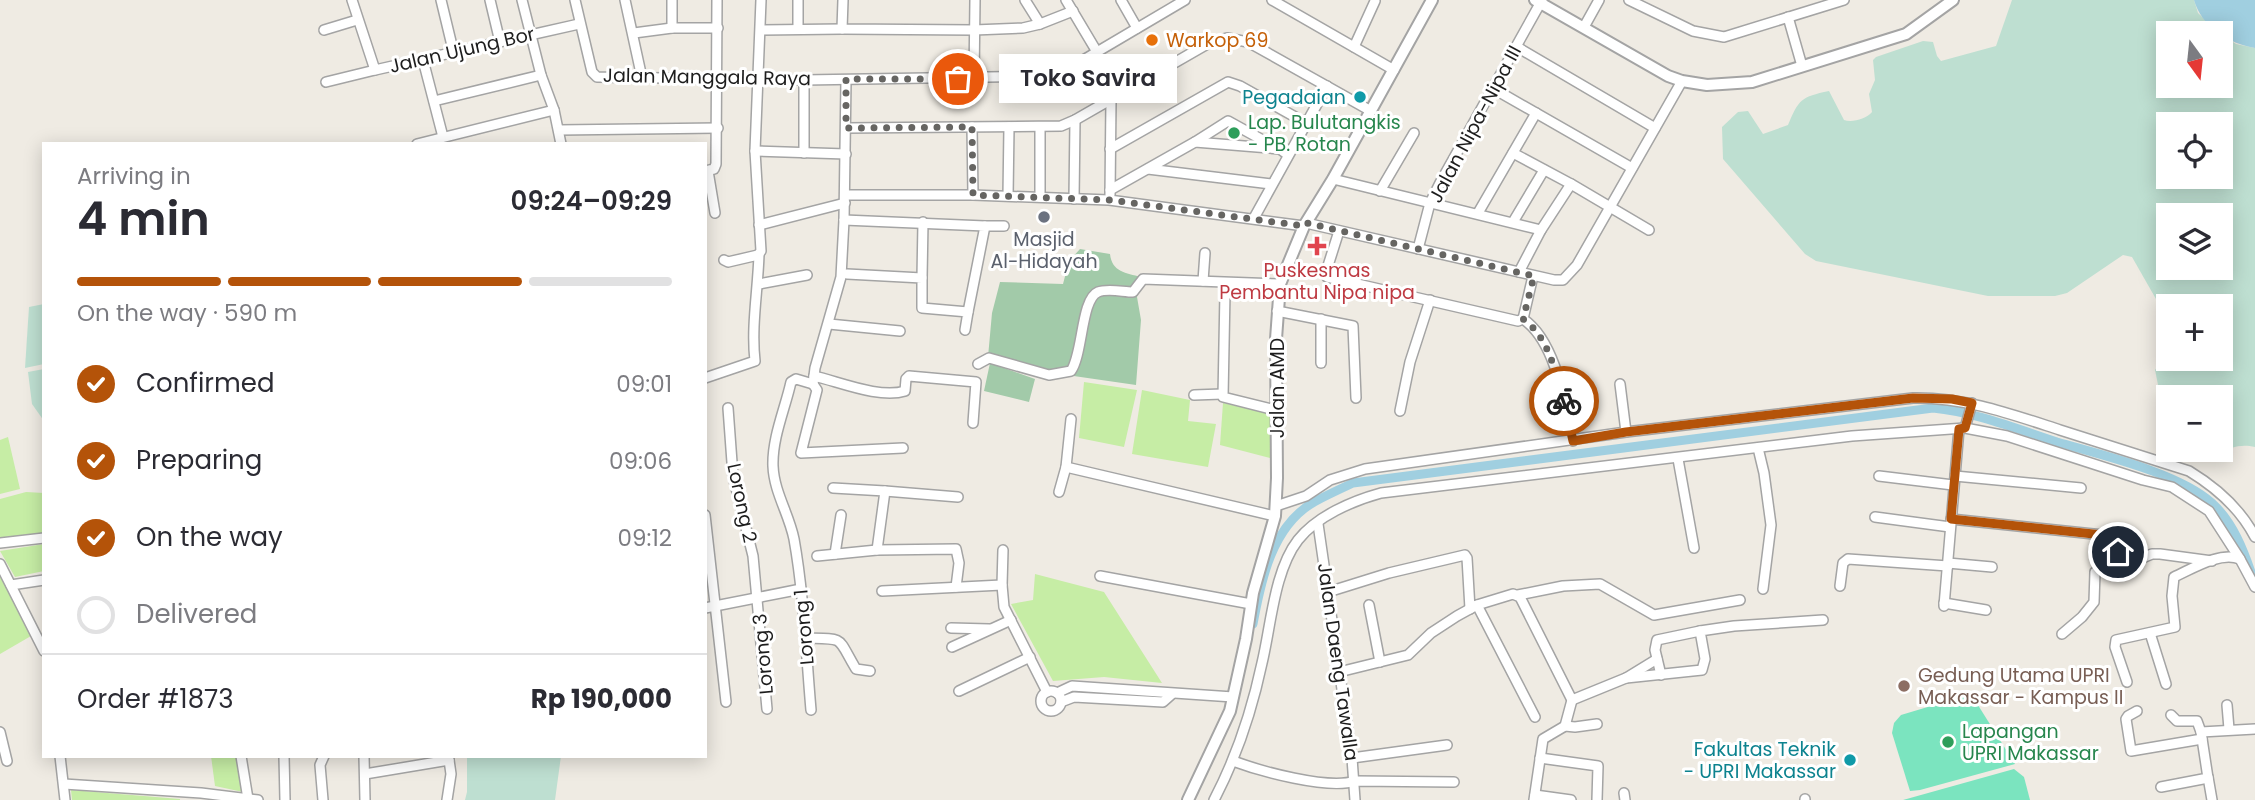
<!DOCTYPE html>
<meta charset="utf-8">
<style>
body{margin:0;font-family:Poppins,sans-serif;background:#f7f7f7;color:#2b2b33;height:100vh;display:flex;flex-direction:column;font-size:26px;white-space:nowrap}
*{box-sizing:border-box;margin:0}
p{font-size:23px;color:#7c7c81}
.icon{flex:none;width:38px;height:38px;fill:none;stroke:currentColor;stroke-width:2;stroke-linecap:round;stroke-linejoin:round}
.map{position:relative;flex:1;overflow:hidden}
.details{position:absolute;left:42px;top:142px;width:665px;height:616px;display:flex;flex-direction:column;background:#fff;border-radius:0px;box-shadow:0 4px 18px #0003}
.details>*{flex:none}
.needle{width:46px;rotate:165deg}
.buttons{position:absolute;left:2156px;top:21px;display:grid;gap:14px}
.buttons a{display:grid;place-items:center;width:77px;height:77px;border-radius:0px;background:#fff;box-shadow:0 4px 18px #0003;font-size:35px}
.pin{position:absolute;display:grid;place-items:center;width:60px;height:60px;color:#fff;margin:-30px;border:4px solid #fff;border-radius:50%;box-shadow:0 2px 7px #0007}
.courier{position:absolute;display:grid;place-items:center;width:70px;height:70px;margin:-35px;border:5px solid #b45309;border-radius:50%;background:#fff;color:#222;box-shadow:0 2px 9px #0007}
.bubble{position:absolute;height:49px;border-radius:0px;background:#fff;box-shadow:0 4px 18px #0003;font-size:23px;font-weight:600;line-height:49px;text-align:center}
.summary em{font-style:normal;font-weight:600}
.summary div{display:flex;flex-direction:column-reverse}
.summary{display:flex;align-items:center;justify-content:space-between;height:119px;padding:0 35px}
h1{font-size:46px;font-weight:600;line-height:52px}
.bar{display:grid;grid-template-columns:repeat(4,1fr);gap:10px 7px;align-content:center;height:84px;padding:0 35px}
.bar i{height:9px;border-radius:5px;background:#e1e1e2}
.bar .active{background:#b45309}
.bar p{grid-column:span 4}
.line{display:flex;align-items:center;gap:18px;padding:0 35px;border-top:2px solid #e1e1e2}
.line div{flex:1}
ol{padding:0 35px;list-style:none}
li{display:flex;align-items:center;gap:21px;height:77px}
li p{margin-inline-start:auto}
li .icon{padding:7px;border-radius:50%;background:#b45309;color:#fff;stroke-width:4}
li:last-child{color:#7c7c81}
li i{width:38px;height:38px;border:4px solid #e1e1e2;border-radius:50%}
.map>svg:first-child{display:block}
</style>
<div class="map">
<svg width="2255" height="800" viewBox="0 0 2255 800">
<rect width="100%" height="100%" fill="#efebe3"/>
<g fill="#c6eda5">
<path d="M1084,382L1137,390L1124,447L1079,438Z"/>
<path d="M1142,390L1190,400L1188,421L1216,424L1208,467L1132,454Z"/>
<path d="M1223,403L1272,414L1270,458L1220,445Z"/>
<path d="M8,437L20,489L0,494V440Z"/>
<path d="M26,492L44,493V535L0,539V499Z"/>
<path d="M44,544V571L15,577L0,551Z"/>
<path d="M1035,574L1104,592L1162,683L1104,677L1053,681L1011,604L1033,600Z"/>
<path d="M0,575L31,636L0,654Z"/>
<path d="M211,756H239L243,792L215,786Z"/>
<path d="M71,790L180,799V800H72Z"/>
</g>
<g fill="#bedfd1" fill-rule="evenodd">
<path d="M2012,0H2194L2198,13L2219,33H2168V86H2221V34L2236,44L2255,48V447C2220,438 2210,478 2170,450H2221V397H2168V449L2164,442L2163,409L2155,370L2168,352V359H2221V306H2168V320L2132,257L2123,255L2067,293L2055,296H1988L1816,261L1805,254L1723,159L1722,127L1738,112L1748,111L1763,134L1788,125C1799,99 1801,97 1829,91L1844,120C1852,123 1866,119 1872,112L1869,94L1875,80L1873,60L1876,57L1923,41L1933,42L1937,56L1941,61L1996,46ZM2168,124H2221V177H2168ZM2168,215H2221V268H2168Z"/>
<path d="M44,304V364L25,368L29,307Z"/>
<path d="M44,369V421L32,404L28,372Z"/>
<path d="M467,756H561L555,800H465L467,792Z"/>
</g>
<g fill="#a2caa9">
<path d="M1080,249L1110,254C1112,272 1126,273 1141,277L1137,297L1141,320L1136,385L1046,372L988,357L992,313L1000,282L1063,284L1069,261Z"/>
<path d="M990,363L1035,379L1029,402L984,391Z"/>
</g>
<g fill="#7be4bf">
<path d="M1971,694L2015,764L1920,790L1910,791L1892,733L1894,723L1901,715Z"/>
<path d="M2014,769L2024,777L2030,800H1903Z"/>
</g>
<path fill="#a0cfe0" d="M2194,0H2255V48C2229,44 2201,26 2194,0Z"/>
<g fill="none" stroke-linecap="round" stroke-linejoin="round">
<path stroke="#a0cfe0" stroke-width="9" d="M1253,624C1261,580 1272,526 1314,502C1327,495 1340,489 1353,483L1933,408C1975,412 2017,429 2057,442C2101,455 2179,473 2212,503C2233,522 2244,551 2253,578"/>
<g stroke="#a4a4a4" stroke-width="12">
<g id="minor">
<path d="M352,0L375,70L579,24"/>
<path d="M441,0L454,54"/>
<path d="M490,0L500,42"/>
<path d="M522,0L541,75L554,110L561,144"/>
<path d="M575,0L592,72L597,77L804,80L1041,76L1063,70L1080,62L1185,0"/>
<path d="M625,0L642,78"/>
<path d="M672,0V28H718"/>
<path d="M843,0L842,29L974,30L1023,28L1040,24"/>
<path d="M1025,0L1040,24L1073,11"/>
<path d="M1066,0L1097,52"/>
<path d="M1121,0L1137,28"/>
<path d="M1272,0L1394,70"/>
<path d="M1629,0L1693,31L1724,37L1844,0"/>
<path d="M1788,17L1802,66"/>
<path d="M1584,27L1599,0"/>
<path d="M798,29V0"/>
<path d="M324,30L357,20"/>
<path d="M761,30L842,29"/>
<path d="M634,33L672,28"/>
<path d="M1354,47L1375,1"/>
<path d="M1517,47L1655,128"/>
<path d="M1093,55L1118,95"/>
<path d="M423,60L443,137"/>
<path d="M974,79L975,0"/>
<path d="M804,80V153"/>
<path d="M846,80L844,220L841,277L815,368L813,384L817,390L801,453L903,448"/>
<path d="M326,82L375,70"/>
<path d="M1494,89L1632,168"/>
<path d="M434,101L541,75"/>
<path d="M972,127L973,195"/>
<path d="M1040,127V197"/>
<path d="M846,128L1061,126L1075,120L1209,43L1227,38L1248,42L1371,111"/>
<path d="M559,130L718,128"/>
<path d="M1195,142L1228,121L1277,148"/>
<path d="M417,144L554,110"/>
<path d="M1110,149L1228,82L1240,86L1306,123"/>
<path d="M755,151L846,154"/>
<path d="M1513,153L1571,184"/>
<path d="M1148,169L1271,184"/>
<path d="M705,171L714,169L716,164L717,0"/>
<path d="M708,171L715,213"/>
<path d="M1333,179L1541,230"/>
<path d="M1110,190L1195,142L1280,149L1287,154"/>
<path d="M1380,191L1414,133"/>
<path d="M845,195H973L1109,200L1304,226"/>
<path d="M1110,195L1111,99"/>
<path d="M1008,196L1009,127"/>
<path d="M1074,199L1075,120"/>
<path d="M1478,213L1536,113"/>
<path d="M1254,218L1327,86"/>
<path d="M844,220L985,226L968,312"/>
<path d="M1513,222L1544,170"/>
<path d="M1306,223L1554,280H1563L1577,265L1682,81"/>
<path d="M759,225L845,203"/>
<path d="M985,226H1004"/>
<path d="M1339,231L1326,272L1327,277L1518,321L1523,319"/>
<path d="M1418,249L1430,203L1440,183L1542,0"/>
<path d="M724,260L728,262L758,255L761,251L755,151L761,0"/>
<path d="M1519,272L1541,230L1571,184L1649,230"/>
<path d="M847,274L922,278V308L968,312L965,330"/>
<path d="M922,278L923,222"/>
<path d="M1203,281L1205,253"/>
<path d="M759,284L807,275"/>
<path d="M1225,292L1223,397L1275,410"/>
<path d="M1277,311L1353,326L1356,398"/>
<path d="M1321,319V363"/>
<path d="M1523,319C1556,341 1565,404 1573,441"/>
<path d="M1523,319L1533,276"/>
<path d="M829,324L900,331"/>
<path d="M978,364L989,358L1049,375L1071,371C1083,354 1081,299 1098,292C1108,288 1123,292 1133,292L1143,279L1280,284"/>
<path d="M814,376C840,382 880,399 905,391L906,379L909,376L976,382L973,423"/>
<path d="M705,378L755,361C751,326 758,290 759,254"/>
<path d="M1620,384L1626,432"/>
<path d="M1194,395L1222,394"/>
<path d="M728,408L733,476L753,556L767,709"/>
<path d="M1400,411L1410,362L1430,300"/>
<path d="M1071,419L1066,467L1275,516"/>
<path d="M1965,428L1972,403"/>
<path d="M1758,448L1764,473L1771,525L1763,589"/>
<path d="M1678,459L1694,548"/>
<path d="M1879,476L1953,485"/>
<path d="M1955,476L2081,488"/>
<path d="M833,488L885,491L877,550"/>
<path d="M885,491L958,497"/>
<path d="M1059,492L1066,467"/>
<path d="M1276,506L1306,496L1330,480L1365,469L1626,432L1913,398C1965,397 2011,414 2060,430C2103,444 2146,457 2189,471C2217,488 2240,508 2255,537"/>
<path d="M705,515L726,702"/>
<path d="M1875,517L1950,527"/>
<path d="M1951,519L2103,535L2110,537L2124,559L2135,561L2152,554H2160L2212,561"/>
<path d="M1318,524L1352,758L1355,800"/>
<path d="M0,543L44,538"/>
<path d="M1003,550L1002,585L1004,607L1047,692"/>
<path d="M835,554L841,515"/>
<path d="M817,556L877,550L956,549L959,563L956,587"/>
<path d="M1948,563L1992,567"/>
<path d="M0,564L44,651"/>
<path d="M1100,576L1251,604"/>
<path d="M11,585L44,580"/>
<path d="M1840,586L1843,563L1848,559L1948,566"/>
<path d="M882,591L1002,585"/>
<path d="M1328,592L1389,573L1465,555L1467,558L1470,609"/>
<path d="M1518,595L1563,586L1600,584L1654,615L1740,600"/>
<path d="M1944,603L1986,610"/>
<path d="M1369,605L1380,662"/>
<path d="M1477,605L1535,717"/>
<path d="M1944,606L1959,429"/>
<path d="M705,608L801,589"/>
<path d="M951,628L989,629"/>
<path d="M2150,633L2166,684"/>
<path d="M2062,634L2082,617L2094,602L2095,572L2124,559"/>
<path d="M805,638C847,639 836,636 856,669L870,671"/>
<path d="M952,647L1011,620"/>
<path d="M1339,672L1408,655L1431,633L1457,616L1477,605L1513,594L1520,597L1572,700"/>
<path d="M1661,675L1655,650L1657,640L1700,631"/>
<path d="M1626,678L1702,670L1705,659L1700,631L1734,626L1823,620"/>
<path d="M2127,682L2115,647L2116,640L2175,627L2172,596L2174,577C2192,569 2220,551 2240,559"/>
<path d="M959,691L1030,657"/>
<circle cx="1051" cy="701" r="10"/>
<path d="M1057,693L1072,686L1233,697"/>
<path d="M1572,700L1626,678L1657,659"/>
<path d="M1061,702L1074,697L1163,702L1172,694"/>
<path d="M2227,705L2229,729"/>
<path d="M811,710C806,653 804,595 794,539C789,514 774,492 773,466C772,438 785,409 791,382L796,379L813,384"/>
<path d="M2137,711L2128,716L2126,719L2131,751L2202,739"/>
<path d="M2171,715L2177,721H2197L2201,732"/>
<path d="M1565,726L1575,727L1597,724"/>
<path d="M0,732L7,761"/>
<path d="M60,756L65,800"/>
<path d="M241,756L248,799"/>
<path d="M284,756L285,800"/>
<path d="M364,756L365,800"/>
<path d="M1352,758L1447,745"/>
<path d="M1540,758L1598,766L1597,800"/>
<path d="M1233,761C1260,771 1328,790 1355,781L1454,782"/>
<path d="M365,774L449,760L448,756"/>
<path d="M2208,777L2212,800"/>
<path d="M64,784L201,793L258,800"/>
<path d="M2161,787L2208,778L2201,732L2255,729"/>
<path d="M1624,793L1625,800"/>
<path d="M1535,795L1571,800"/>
<path d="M323,800L320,765L324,756"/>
<path d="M447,800L451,774L449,760"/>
<path d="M1214,800C1236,758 1252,710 1262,663C1271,626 1274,571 1298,540C1317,516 1352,501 1381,493L1852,436L1965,428L2007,436L2143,480L2172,487L2209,511L2240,559L2255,587"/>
<path d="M1534,800L1543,739L1565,726L1572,700"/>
<path d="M1805,800V799"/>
</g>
</g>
<g stroke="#a4a4a4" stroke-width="14">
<g id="tertiary">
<path d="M1535,0L1668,76L1682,81L1707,85L1752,82L1906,34L1953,0"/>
<path d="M1188,800L1230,711L1246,639L1253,593L1275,516L1277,478L1276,339L1280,284L1304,226L1333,179L1432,0"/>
</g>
</g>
<use href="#minor" stroke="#fff" stroke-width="9"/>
<use href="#tertiary" stroke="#fff" stroke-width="10"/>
</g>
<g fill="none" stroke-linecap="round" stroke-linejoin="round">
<path stroke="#666562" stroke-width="7" stroke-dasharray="0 12.6" d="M958,79H846V128L972,127L973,195L1110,200L1304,226L1307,223L1534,276L1523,319C1549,337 1555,372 1564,401"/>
<path stroke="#b45309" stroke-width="9" d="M1564,401L1573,441L1626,432L1913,398L1952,399L1972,403L1965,428L1959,429L1951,519L2103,535L2110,537L2118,552"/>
</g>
<circle fill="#e8710a" stroke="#fff" stroke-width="2.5" cx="1152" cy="40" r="7"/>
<g fill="#0f9aa8" stroke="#fff" stroke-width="2.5">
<circle cx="1360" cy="97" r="7"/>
<circle cx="1850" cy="760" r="7"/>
</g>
<g fill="#2e9e5b" stroke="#fff" stroke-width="2.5">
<circle cx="1234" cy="133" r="7"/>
<circle cx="1948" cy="742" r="7"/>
</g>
<circle fill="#6b7280" stroke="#fff" stroke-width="2.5" cx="1044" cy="217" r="7"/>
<path fill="#e0444e" stroke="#fff" stroke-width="2.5" d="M1313.5 235.5h7v7h7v7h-7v7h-7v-7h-7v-7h7z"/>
<circle fill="#8d6e63" stroke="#fff" stroke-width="2.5" cx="1904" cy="686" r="7"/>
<g text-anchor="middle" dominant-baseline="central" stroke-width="6" stroke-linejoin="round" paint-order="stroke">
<g font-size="19" fill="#c56008" stroke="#fff" text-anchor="start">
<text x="1166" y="40">Warkop 69</text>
</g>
<g font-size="19" fill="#1d1d1d" stroke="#fff">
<text transform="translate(462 50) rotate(-13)">Jalan Ujung Bor</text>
<text transform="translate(707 77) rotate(1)">Jalan Manggala Raya</text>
<text transform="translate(1475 124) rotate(-62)">Jalan Nipa-Nipa III</text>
<text transform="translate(1277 388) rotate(-90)">Jalan AMD</text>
<text transform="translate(742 503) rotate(78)">Lorong 2</text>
<text transform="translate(804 627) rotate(-95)">Lorong 1</text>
<text transform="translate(763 654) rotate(-95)">Lorong 3</text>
<text transform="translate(1338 662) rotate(82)">Jalan Daeng Tawalla</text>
</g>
<g font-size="19" fill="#0d838f" stroke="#fff" text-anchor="end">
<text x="1346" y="97">Pegadaian</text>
<text x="1836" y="749">Fakultas Teknik<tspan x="1836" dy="22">- UPRI Makassar</tspan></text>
</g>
<g font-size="19" fill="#27864d" stroke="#fff" text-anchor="start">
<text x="1248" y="122">Lap. Bulutangkis<tspan x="1248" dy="22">- PB. Rotan</tspan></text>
<text x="1962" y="731">Lapangan<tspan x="1962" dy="22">UPRI Makassar</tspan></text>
</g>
<g font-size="19" fill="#5b616d" stroke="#fff">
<text x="1044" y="239">Masjid<tspan x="1044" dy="22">Al-Hidayah</tspan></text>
</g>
<g font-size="19" fill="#be3a42" stroke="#fff">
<text x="1317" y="270">Puskesmas<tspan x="1317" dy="22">Pembantu Nipa nipa</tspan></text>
</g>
<g font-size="19" fill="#785e54" stroke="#fff" text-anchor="start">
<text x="1918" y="675">Gedung Utama UPRI<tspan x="1918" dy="22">Makassar - Kampus II</tspan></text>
</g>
</g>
</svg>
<div class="buttons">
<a><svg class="needle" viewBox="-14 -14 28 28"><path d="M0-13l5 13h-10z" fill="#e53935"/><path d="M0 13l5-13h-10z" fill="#7c7c81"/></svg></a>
<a><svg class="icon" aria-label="locate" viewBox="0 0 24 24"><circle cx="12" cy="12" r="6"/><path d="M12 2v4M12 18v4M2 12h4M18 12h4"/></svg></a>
<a><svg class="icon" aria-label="layers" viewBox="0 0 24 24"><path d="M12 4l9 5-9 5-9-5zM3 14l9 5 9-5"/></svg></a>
<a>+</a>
<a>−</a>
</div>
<div class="pin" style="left:958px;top:79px;background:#ea580c"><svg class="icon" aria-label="bag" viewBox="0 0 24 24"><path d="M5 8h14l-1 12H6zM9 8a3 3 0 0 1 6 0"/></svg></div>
<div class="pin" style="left:2118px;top:552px;background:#1f2937"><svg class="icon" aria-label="home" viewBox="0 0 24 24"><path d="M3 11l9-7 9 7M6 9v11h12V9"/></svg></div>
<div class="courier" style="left:1564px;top:401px"><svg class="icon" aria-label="bike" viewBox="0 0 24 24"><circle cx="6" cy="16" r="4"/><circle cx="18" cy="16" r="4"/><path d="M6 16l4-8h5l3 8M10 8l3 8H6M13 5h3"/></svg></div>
<div class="bubble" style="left:999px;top:54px;width:178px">Toko Savira</div>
<section class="details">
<div class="summary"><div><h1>4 min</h1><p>Arriving in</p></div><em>09:24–09:29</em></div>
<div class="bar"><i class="active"></i><i class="active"></i><i class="active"></i><i></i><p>On the way · 590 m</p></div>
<ol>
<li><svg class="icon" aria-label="check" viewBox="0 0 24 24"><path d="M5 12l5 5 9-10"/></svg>Confirmed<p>09:01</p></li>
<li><svg class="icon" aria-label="check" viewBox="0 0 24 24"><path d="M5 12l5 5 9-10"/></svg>Preparing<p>09:06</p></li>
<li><svg class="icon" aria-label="check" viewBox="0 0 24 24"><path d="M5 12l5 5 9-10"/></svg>On the way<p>09:12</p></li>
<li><i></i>Delivered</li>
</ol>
<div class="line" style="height:91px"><div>Order #1873</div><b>Rp 190,000</b></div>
</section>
</div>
